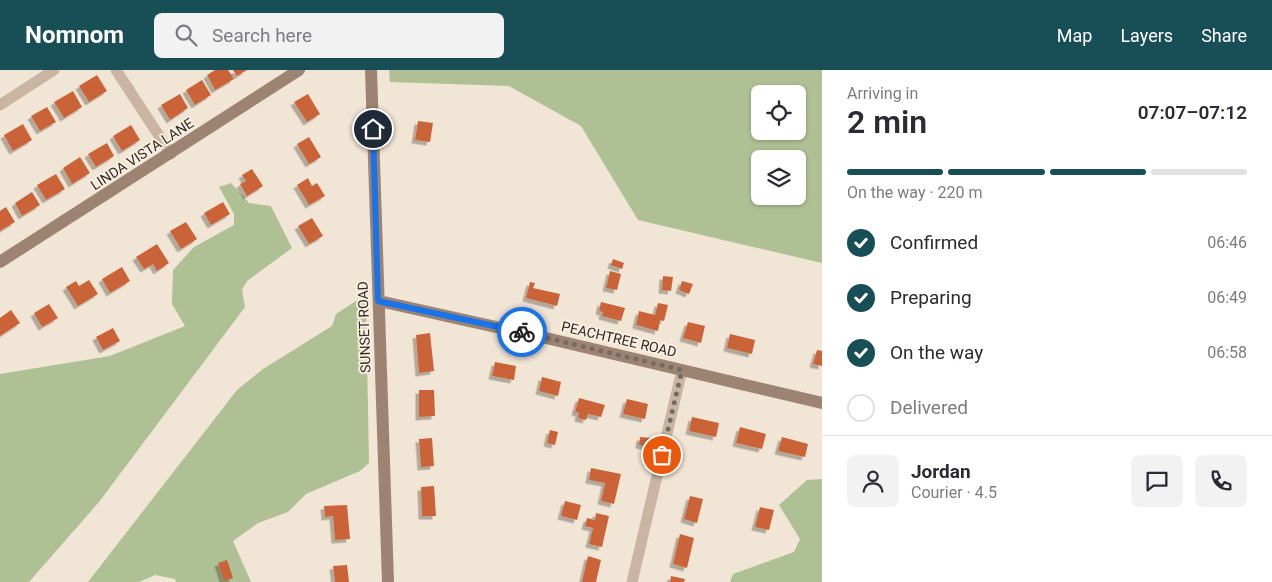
<!DOCTYPE html>
<meta charset="utf-8">
<style>
body{margin:0;font-family:Roboto,sans-serif;background:#f2f2f3;color:#2b2b33;height:100vh;display:flex;flex-direction:column;font-size:19px;white-space:nowrap}
*{box-sizing:border-box;margin:0}
p{font-size:16px;color:#7c7c81}
.icon{flex:none;width:28px;height:28px;fill:none;stroke:currentColor;stroke-width:2;stroke-linecap:round;stroke-linejoin:round}
.map{position:relative;flex:1;overflow:hidden}
.sheet{display:flex;flex-direction:column;background:#fff;width:450px}
.sheet>*{flex:none}
.buttons{position:absolute;left:751px;top:15px;display:grid;gap:10px}
.buttons a{display:grid;place-items:center;width:55px;height:55px;border-radius:8px;background:#fff;box-shadow:0 1px 4px #0004;font-size:25px}
.pin{position:absolute;display:grid;place-items:center;width:42px;height:42px;color:#fff;margin:-21px;border:2px solid #fff;border-radius:50%;box-shadow:0 1px 5px #0007}
.courier{position:absolute;display:grid;place-items:center;width:50px;height:50px;margin:-25px;border:4px solid #1a73e8;border-radius:50%;background:#fff;color:#222;box-shadow:0 1px 6px #0007}
.summary em{font-style:normal;font-weight:600}
.summary div{display:flex;flex-direction:column-reverse}
.summary{display:flex;align-items:center;justify-content:space-between;height:85px;padding:0 25px}
h1{font-size:32px;font-weight:600;line-height:38px}
.bar{display:grid;grid-template-columns:repeat(4,1fr);gap:8px 5px;align-content:center;height:60px;padding:0 25px}
.bar i{height:6px;border-radius:4px;background:#e1e1e2}
.bar .on{background:#184e55}
.bar p{grid-column:span 4}
.line{display:flex;align-items:center;gap:12px;padding:0 25px;border-top:1px solid #e1e1e2}
.line div{flex:1}
.round{display:grid;place-items:center;flex:none;width:52px;height:52px;border-radius:8px;background:#f2f2f3}
ol{padding:0 25px;list-style:none}
li{display:flex;align-items:center;gap:15px;height:55px}
li p{margin-inline-start:auto}
li .icon{padding:5px;border-radius:50%;background:#184e55;color:#fff;stroke-width:4}
li:last-child{color:#7c7c81}
li i{width:28px;height:28px;border:2px solid #e1e1e2;border-radius:50%}
header{display:flex;align-items:center;gap:30px;box-sizing:border-box;height:70px;padding:0 25px;background:#184e55;color:#fff}
header strong{font-size:24px}
nav{display:flex;gap:28px;margin-inline-start:auto;font-size:18px}
.search{width:350px;height:45px;background:#f2f2f3;display:flex;align-items:center;gap:12px;box-sizing:border-box;padding:0 18px;border-radius:8px;color:#7c7c81;font-size:19px}
main{display:flex;flex:1;min-height:0}
.map>svg:first-child{display:block}
</style>
<header>
<strong>Nomnom</strong>
<div class="search"><svg class="icon" aria-label="search" viewBox="0 0 24 24"><circle cx="10" cy="10" r="6"/><path d="M15 15l6 6"/></svg>Search here</div>
<nav><a>Map</a><a>Layers</a><a>Share</a></nav>
</header>
<main>
<div class="map">
<svg width="822" height="512" viewBox="0 0 822 512">
<defs>
<filter id="shadow"><feDropShadow dx="-3.5" dy="3.5" stdDeviation="0" flood-color="#0004"/></filter>
</defs>
<rect width="100%" height="100%" fill="#f1e5d5"/>
<g fill="#afc095" fill-rule="evenodd">
<path d="M389,0H822V193L638,150L581,56L509,16L390,12ZM760,24H798V61H760ZM760,89H798V126H760Z"/>
<path d="M231,113L249,133L271,136L292,178L247,211L242,220L245,237L99,432L29,512H0V304L110,286L185,256L172,234L173,200L194,177L234,155V144L219,117Z"/>
<path d="M359,229L366,230L369,393L360,401L306,424L288,442L258,453L233,471L251,512H176L175,509L155,505L139,512H88L237,320L263,299L332,256L336,244Z"/>
<path d="M822,409V512H730L733,504L794,482L800,469L779,435L807,410Z"/>
</g>
<g fill="#cb6439" filter="url(#shadow)">
<path d="M215,0H228L234,9L215,20L207,5Z"/>
<path d="M233,0H247L237,6Z"/>
<path d="M97,5L107,21L89,32L79,16Z"/>
<path d="M202,10L211,25L195,35L186,20Z"/>
<path d="M73,21L82,37L64,48L54,32Z"/>
<path d="M180,24L188,38L170,50L161,35Z"/>
<path d="M308,24L320,44L307,52L294,32Z"/>
<path d="M47,37L56,52L40,61L31,46Z"/>
<path d="M418,51L433,53L430,72L415,70Z"/>
<path d="M23,54L32,70L13,81L4,65Z"/>
<path d="M131,55L140,70L122,81L113,66Z"/>
<path d="M309,67L321,87L309,94L297,74Z"/>
<path d="M107,73L114,86L96,97L88,84Z"/>
<path d="M80,87L90,103L72,114L63,98Z"/>
<path d="M252,99L263,116L247,126L240,114L246,111L242,105Z"/>
<path d="M56,104L65,119L46,130L37,115Z"/>
<path d="M308,108L312,116L317,113L325,126L309,135L297,115Z"/>
<path d="M32,122L40,135L22,146L15,133Z"/>
<path d="M223,132L230,144L211,155L204,143Z"/>
<path d="M6,137L15,152L0,161V141Z"/>
<path d="M312,148L323,166L309,174L298,156Z"/>
<path d="M186,152L197,169L181,179L170,161Z"/>
<path d="M157,174L169,193L157,201L153,194L144,199L136,187Z"/>
<path d="M613,189L624,193L622,199L611,195Z"/>
<path d="M122,197L130,211L110,223L102,209Z"/>
<path d="M610,201L621,204L617,220L606,218Z"/>
<path d="M663,206L673,207L671,221L662,220Z"/>
<path d="M89,210L98,224L78,236L66,217L76,211L79,216Z"/>
<path d="M682,211L693,214L689,224L679,220Z"/>
<path d="M530,212L535,213L533,218L560,224L557,236L526,228Z"/>
<path d="M601,232L625,238L621,251L602,246L603,242L599,241Z"/>
<path d="M658,233L668,235L664,251L660,250L658,261L636,255L639,241L655,245Z"/>
<path d="M49,234L58,248L42,257L34,243Z"/>
<path d="M11,240L20,253L0,266V248Z"/>
<path d="M688,252L705,256L701,273L683,268Z"/>
<path d="M113,258L120,271L103,280L96,267Z"/>
<path d="M430,263L434,301L419,303L416,265Z"/>
<path d="M730,264L755,270L752,284L727,278Z"/>
<path d="M817,280L822,281V296L813,294Z"/>
<path d="M495,292L516,296L514,310L492,306Z"/>
<path d="M542,307L561,312L558,326L539,321Z"/>
<path d="M419,320H434L435,346L419,347Z"/>
<path d="M579,328L605,335L601,347L588,344L586,350L578,348L579,343L575,342Z"/>
<path d="M627,329L648,334L645,349L623,344Z"/>
<path d="M692,347L719,353L716,367L689,361Z"/>
<path d="M740,357L766,364L762,379L736,373Z"/>
<path d="M550,360L558,362L555,375L547,373Z"/>
<path d="M640,367L651,368L650,377L639,375Z"/>
<path d="M782,367L808,374L805,387L778,381Z"/>
<path d="M432,368L434,396L421,397L419,369Z"/>
<path d="M591,398L621,404L614,434L601,431L605,413L589,410Z"/>
<path d="M434,416L436,446H422L421,417Z"/>
<path d="M690,426L703,429L697,453L684,449Z"/>
<path d="M565,431L581,435L577,450L561,446Z"/>
<path d="M347,435L350,469L335,470L333,446L325,447L324,436Z"/>
<path d="M760,437L774,440L769,460L755,457Z"/>
<path d="M596,443L609,446L602,477L589,474L593,458L585,456L587,448L595,450Z"/>
<path d="M680,464L694,468L687,498L673,494Z"/>
<path d="M588,486L601,490L596,512H582Z"/>
<path d="M227,490L233,508L224,511L218,493Z"/>
<path d="M347,495L349,512H335L333,496Z"/>
<path d="M671,506L685,509L684,512H670Z"/>
</g>
<g fill="none" stroke-linecap="round" stroke-linejoin="round">
<g stroke="#c9b5a1" stroke-width="11">
<path d="M116,0L171,84"/>
<path d="M0,35L54,0"/>
<path d="M632,512L682,300"/>
</g>
<g stroke="#9d8472" stroke-width="12">
<path d="M371,0L388,512"/>
<path d="M0,192L299,0"/>
<path d="M379,231L546,268L822,333"/>
</g>
</g>
<g fill="none" stroke-linecap="round" stroke-linejoin="round">
<path stroke="#766b62" stroke-width="5" stroke-dasharray="0 9" d="M522,262L682,300L662,385"/>
<path stroke="#1a73e8" stroke-width="6" d="M373,59L378,231L522,262"/>
</g>
<g text-anchor="middle" dominant-baseline="central" stroke-width="4" stroke-linejoin="round" paint-order="stroke">
<g font-size="14" fill="#332924" stroke="#f9efe1">
<text transform="translate(142 84) rotate(-33)">LINDA VISTA LANE</text>
<text transform="translate(364 257) rotate(-92)">SUNSET ROAD</text>
<text transform="translate(619 269) rotate(13)">PEACHTREE ROAD</text>
</g>
</g>
</svg>
<div class="buttons">
<a><svg class="icon" aria-label="locate" viewBox="0 0 24 24"><circle cx="12" cy="12" r="6"/><path d="M12 2v4M12 18v4M2 12h4M18 12h4"/></svg></a>
<a><svg class="icon" aria-label="layers" viewBox="0 0 24 24"><path d="M12 4l9 5-9 5-9-5zM3 14l9 5 9-5"/></svg></a>
</div>
<div class="pin" style="left:662px;top:385px;background:#ea580c"><svg class="icon" aria-label="bag" viewBox="0 0 24 24"><path d="M5 8h14l-1 12H6zM9 8a3 3 0 0 1 6 0"/></svg></div>
<div class="pin" style="left:373px;top:59px;background:#1f2937"><svg class="icon" aria-label="home" viewBox="0 0 24 24"><path d="M3 11l9-7 9 7M6 9v11h12V9"/></svg></div>
<div class="courier" style="left:522px;top:262px"><svg class="icon" aria-label="bike" viewBox="0 0 24 24"><circle cx="6" cy="16" r="4"/><circle cx="18" cy="16" r="4"/><path d="M6 16l4-8h5l3 8M10 8l3 8H6M13 5h3"/></svg></div>
</div>
<section class="sheet">
<div class="summary"><div><h1>2 min</h1><p>Arriving in</p></div><em>07:07–07:12</em></div>
<div class="bar"><i class="on"></i><i class="on"></i><i class="on"></i><i></i><p>On the way · 220 m</p></div>
<ol>
<li><svg class="icon" aria-label="check" viewBox="0 0 24 24"><path d="M5 12l5 5 9-10"/></svg>Confirmed<p>06:46</p></li>
<li><svg class="icon" aria-label="check" viewBox="0 0 24 24"><path d="M5 12l5 5 9-10"/></svg>Preparing<p>06:49</p></li>
<li><svg class="icon" aria-label="check" viewBox="0 0 24 24"><path d="M5 12l5 5 9-10"/></svg>On the way<p>06:58</p></li>
<li><i></i>Delivered</li>
</ol>
<div class="line" style="height:90px"><a class="round"><svg class="icon" aria-label="person" viewBox="0 0 24 24"><circle cx="12" cy="8" r="4"/><path d="M4 21q1-7 8-7t8 7"/></svg></a><div><b>Jordan</b><p>Courier · 4.5</p></div><a class="round"><svg class="icon" aria-label="chat" viewBox="0 0 24 24"><path d="M4 5h16v11H9l-5 4z"/></svg></a><a class="round"><svg class="icon" aria-label="phone" viewBox="0 0 24 24"><path d="M5 4h4l2 5-3 2q2 4 5 5l2-3 5 2v4C11 20 4 13 5 4z"/></svg></a></div>
</section>
</main>
